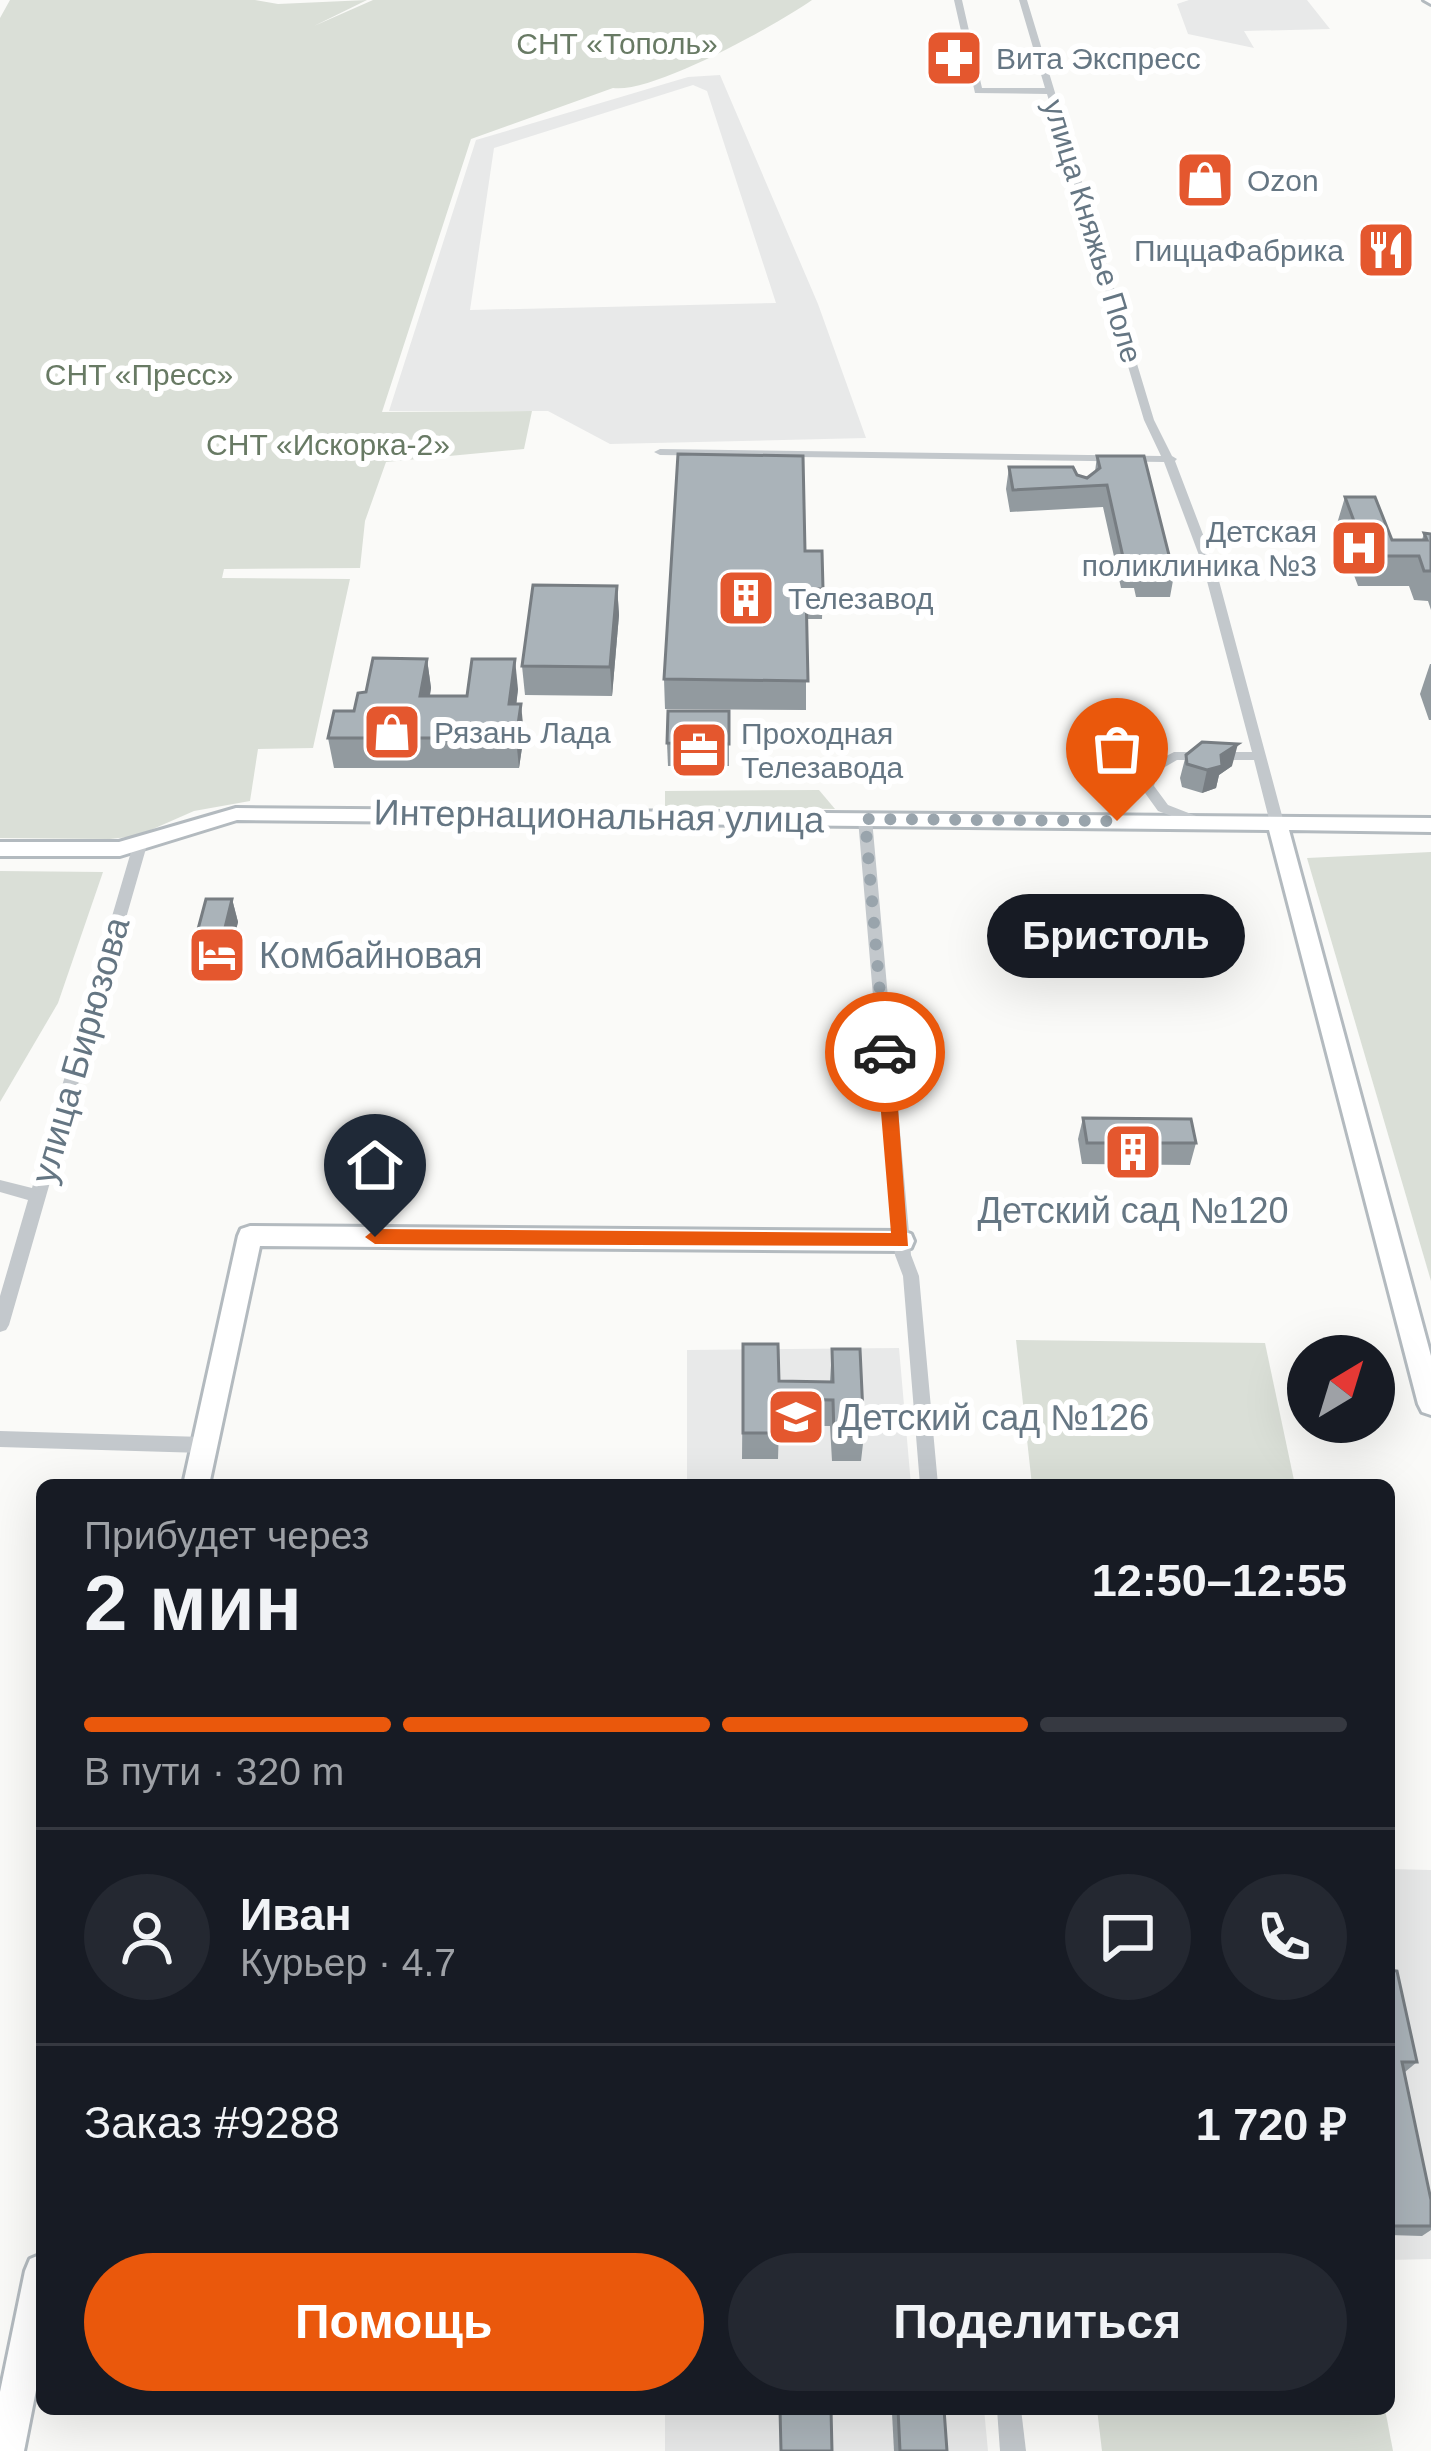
<!DOCTYPE html>
<html lang="ru">
<meta charset="utf-8">
<style>
body{margin:0;font-family:Arial,sans-serif;background:#242831;color:#f1f3f6;height:100vh;display:flex;flex-direction:column;font-size:45px;white-space:nowrap}
*{box-sizing:border-box;margin:0}
p{font-size:39px;color:#9ea1a6}
.icon{flex:none;width:66px;height:66px;fill:none;stroke:currentColor;stroke-width:2;stroke-linecap:round;stroke-linejoin:round}
.map{position:relative;flex:1;overflow:hidden}
.sheet{position:absolute;left:36px;top:1479px;width:1359px;height:936px;display:flex;flex-direction:column;background:#171b24;border-radius:18px;box-shadow:0 12px 48px #0002}
.sheet>*{flex:none}
.needle{width:78px;rotate:38deg}
.buttons{position:absolute;left:1287px;top:1335px;display:grid;gap:24px}
.buttons a{display:grid;place-items:center;width:108px;height:108px;border-radius:50%;background:#171b24;box-shadow:0 12px 48px #0002;font-size:60px}
.pin{position:absolute;display:grid;place-items:center;width:102px;height:102px;color:#fff;margin:-123px -51px;border-radius:50% 50% 50% 0;rotate:-45deg;box-shadow:0 0 12px #0007}
.pin .icon{rotate:45deg}
.courier{position:absolute;display:grid;place-items:center;width:120px;height:120px;margin:-60px;border:9px solid #ea580c;border-radius:50%;background:#fff;color:#222;box-shadow:0 3px 15px #0007}
.bubble{position:absolute;height:84px;border-radius:42px;background:#171b24;box-shadow:0 12px 48px #0002;font-size:39px;font-weight:800;line-height:84px;text-align:center}
.overview em{font-style:normal;font-weight:800}
.overview div{display:flex;flex-direction:column-reverse}
.overview{display:flex;align-items:center;justify-content:space-between;height:204px;padding:0 48px}
h1{font-size:78px;font-weight:800;line-height:90px}
.bar{display:grid;grid-template-columns:repeat(4,1fr);gap:18px 12px;align-content:center;height:144px;padding:0 48px}
.bar i{height:15px;border-radius:9px;background:#363941}
.bar .current{background:#ea580c}
.bar p{grid-column:span 4}
.line{display:flex;align-items:center;gap:30px;padding:0 48px;border-top:3px solid #363941}
.line div{flex:1}
.round{display:grid;place-items:center;flex:none;width:126px;height:126px;border-radius:63px;background:#242831}
.action{display:flex;gap:24px;margin-top:auto;padding:24px 48px}
.action a{flex:1;height:138px;border-radius:72px;background:#ea580c;color:#fff;font-size:48px;font-weight:800;line-height:138px;text-align:center}
.action a+a{background:#242831;color:#f1f3f6}
.map>svg:first-child{display:block}
</style>
<div class="map">
<svg width="1431" height="2451" viewBox="0 0 1431 2451">
<rect width="100%" height="100%" fill="#fafaf8"/>
<g fill="#e8e9e9" fill-rule="evenodd">
<path d="M1189,0H1307L1330,29L1244,31L1254,48L1188,34L1177,4Z"/>
<path d="M720,75L818,304L866,438L610,444L548,411H389L476,140L688,77ZM693,85L707,91L776,303L470,310L494,148Z"/>
<path d="M899,1348L911,1485H687V1350Z"/>
<path d="M1389,1869L1431,1870V2259L1389,2260Z"/>
<path d="M665,2409H984L988,2451H665Z"/>
</g>
<g fill="#dadfd7">
<path d="M10,0H255L278,4L367,0L314,26L373,0H812C776,25 653,94 613,88L471,139L382,412L532,411L524,449L386,462L365,521L360,568L224,569L222,578L350,579L313,748L258,749L250,801L194,811L137,836L110,839L0,838V18Z"/>
<path d="M819,790L835,809L665,806V791Z"/>
<path d="M1431,852V1281L1307,858Z"/>
<path d="M0,871L103,872L58,1003L0,1102Z"/>
<path d="M1016,1340L1265,1343L1295,1485H1032Z"/>
<path d="M1097,2409H1385L1393,2451H1102Z"/>
</g>
<g fill="none" stroke-linecap="round" stroke-linejoin="round">
<g stroke="#b3babf" stroke-width="6">
<g id="secondary">
<path d="M1424,0H1431V4Z"/>
<path d="M236,808L1431,818V832L1289,830L1431,1356V1415L1422,1412L1418,1404L1269,830L237,820L120,856H0V842H119Z"/>
<path d="M250,1226L902,1231L911,1234L914,1241L911,1248L902,1251L260,1246L209,1485H183L238,1236L241,1229Z"/>
<path d="M42,2254V2360L24,2451H0V2392L25,2271L30,2259Z"/>
</g>
</g>
<g fill="#c3c8cc" fill-rule="evenodd">
<path d="M954,0H962L982,88H1045L1019,0H1027L1154,420L1172,456L1177,459L1175,461L1215,566L1284,823L1282,826L1277,827L1270,823L1254,760H1177L1158,771L1154,786L1168,805L1204,819L1206,822L1199,826L1158,811L1140,786L1147,766L1174,752H1252L1203,566L1164,462L660,455L654,452L660,449L1161,456L1144,420L1047,94L975,93Z"/>
<path d="M865,815L872,819L911,1255L919,1276L938,1485H920L903,1276L895,1255L858,819Z"/>
<path d="M140,840L147,845L9,1325L6,1330L0,1332V1296L28,1200L0,1192V1180L32,1188L133,845Z"/>
<path d="M0,1431L203,1437L209,1440L212,1445L209,1450L203,1453L0,1447Z"/>
<path d="M997,2409H1021L1026,2451H1000Z"/>
</g>
<use href="#secondary" fill="#fff" fill-rule="evenodd"/>
</g>
<g fill="#929a9f">
<path d="M1097,456L1174,575L1170,597H1136L1134,588H1121L1103,507L1010,512L1006,489L1009,467L1077,475L1087,478L1095,472Z"/>
<path d="M1345,497L1392,540H1422L1424,533L1431,534V610L1428,601L1414,600L1409,586H1358L1336,527Z"/>
<path d="M805,551L823,589L822,619H806V710L665,709L664,679Z"/>
<path d="M617,586L619,615L612,696L525,695L522,666Z"/>
<path d="M427,659L431,688L430,696H467L518,689L516,704L524,734L519,768H334L328,738L354,711L366,692Z"/>
<path d="M1430,664H1431V720H1429L1420,694Z"/>
<path d="M729,711V766H668L667,743Z"/>
<path d="M1186,755L1232,766L1219,775L1216,788L1202,793L1182,787L1180,778Z"/>
<path d="M232,899L238,922L226,971L200,970L193,948Z"/>
<path d="M1083,1118L1196,1143L1190,1165L1082,1164L1078,1139Z"/>
<path d="M743,1344L779,1381H830L832,1349L864,1435L861,1461H832L830,1426H779L778,1459H742Z"/>
<path d="M1389,1970L1417,2062L1405,2072L1431,2200V2230L1422,2236L1389,2235Z"/>
<path d="M895,2409H944L947,2451H894L892,2413Z"/>
</g>
<g fill="#777d82">
<path d="M617,586L619,615L612,696L610,667Z"/>
<path d="M427,659L431,688L424,726L420,696Z"/>
<path d="M515,659L518,689L513,734L509,704Z"/>
<path d="M521,704L524,734L519,768L516,738Z"/>
<path d="M1238,744L1232,766L1219,775L1216,788L1202,793L1207,770L1221,755Z"/>
<path d="M232,899L238,922L226,971L220,948Z"/>
</g>
<g fill="#aab3b9" stroke="#777d82" stroke-width="3">
<path d="M678,454L803,456L805,551H822L823,589H806L808,681L664,679Z"/>
<path d="M1097,456H1144L1174,575L1141,574L1139,566H1125L1107,485L1013,490L1009,467H1073L1077,475L1087,478L1100,468Z"/>
<path d="M1345,497H1375L1392,540H1427L1424,533L1431,534V571H1424L1419,556H1367Z"/>
<path d="M533,585L617,586L610,667L522,666Z"/>
<path d="M373,658L427,659L420,696H467L472,659H515L509,704H521L516,738H328L334,711H354L358,693L366,692Z"/>
<path d="M668,711H729V744L667,743Z"/>
<path d="M1202,742L1238,744L1221,755L1222,766L1207,770L1187,764L1186,755Z"/>
<path d="M206,899H232L220,948H193Z"/>
<path d="M1083,1118L1191,1119L1196,1143H1087Z"/>
<path d="M743,1344H778L779,1381L833,1382L832,1349H860L864,1435H834L833,1400L779,1399V1433H743Z"/>
<path d="M1389,1970L1397,1971L1417,2062H1402L1431,2200V2226H1389Z"/>
<path d="M780,2409H831L832,2451H781Z"/>
<path d="M898,2409H944L947,2451H900Z"/>
</g>
<path fill="#ea580c" d="M885,1046L894,1052L908,1246L375,1244L365,1237L375,1229L891,1233L876,1052Z"/>
<g fill="none" stroke-linecap="round" stroke-linejoin="round">
<path stroke="#99a4ac" stroke-width="12" stroke-dasharray="0 21.6" d="M885,1052L865,819L1117,821"/>
</g>
<defs>
<g id="pharmacy-square" transform="scale(3)"><rect x="-9" y="-9" width="18" height="18" rx="4" fill="#e4572e" stroke="#fff"/><path d="M-2-6h4v4h4v4h-4v4h-4v-4h-4v-4h4Z" fill="#fff"/></g>
<g id="shop-square" transform="scale(3)"><rect x="-9" y="-9" width="18" height="18" rx="4" fill="#e4572e" stroke="#fff"/><path d="M-5-2.5h2.3a2.7 3.5 0 0 1 5.4 0H5L5.5 6h-11ZM-1.5-2.5h3a1.5 2.3 0 0 0-3 0Z" fill="#fff"/></g>
<g id="restaurant-square" transform="scale(3)"><rect x="-9" y="-9" width="18" height="18" rx="4" fill="#e4572e" stroke="#fff"/><path d="M-5-6h1v4h1v-4h1v4h1v-4h1v5L-1.5 .5V6h-2V.5L-5-1ZM5-6V6H3V1.5H1.5Q1.5-4 5-6Z" fill="#fff"/></g>
<g id="hospital-square" transform="scale(3)"><rect x="-9" y="-9" width="18" height="18" rx="4" fill="#e4572e" stroke="#fff"/><path d="M-5-5h3v3.5h4V-5h3V5h-3V1.5h-4V5h-3Z" fill="#fff"/></g>
<g id="building-square" transform="scale(3)"><rect x="-9" y="-9" width="18" height="18" rx="4" fill="#e4572e" stroke="#fff"/><path d="M-4-6H4V6H1V3H-1V6H-4ZM-2.5-4.3h1.7v1.8h-1.7ZM.8-4.3h1.7v1.8H.8ZM-2.5-1h1.7V.8h-1.7ZM.8-1h1.7V.8H.8Z" fill="#fff"/></g>
<g id="office-square" transform="scale(3)"><rect x="-9" y="-9" width="18" height="18" rx="4" fill="#e4572e" stroke="#fff"/><path d="M-6-3h4V-5.5h4V-3h4V5H-6ZM-1-4.5V-3h2v-1.5ZM-6 0V1H6V0Z" fill="#fff"/></g>
<g id="hotel-square" transform="scale(3)"><rect x="-9" y="-9" width="18" height="18" rx="4" fill="#e4572e" stroke="#fff"/><path d="M-6-4.5h1.5V1H6V5H4.5V3h-9V5H-6ZM-4 0a1.8 1.8 0 1 1 3.6 0ZM.5 0V-2.5h3Q6-2.5 6 0Z" fill="#fff"/></g>
<g id="school-square" transform="scale(3)"><rect x="-9" y="-9" width="18" height="18" rx="4" fill="#e4572e" stroke="#fff"/><path d="M0-5L7-2L0 1L-7-2ZM-4 1L0 2.5L4 1V4Q0 6-4 4Z" fill="#fff"/></g>
</defs>
<g fill-rule="evenodd">
<use href="#pharmacy-square" x="954" y="58"/>
<use href="#shop-square" x="1205" y="180"/>
<use href="#restaurant-square" x="1386" y="250"/>
<use href="#hospital-square" x="1359" y="548"/>
<use href="#building-square" x="746" y="598"/>
<use href="#shop-square" x="392" y="732"/>
<use href="#office-square" x="699" y="750"/>
<use href="#hotel-square" x="217" y="955"/>
<use href="#building-square" x="1133" y="1152"/>
<use href="#school-square" x="796" y="1417"/>
</g>
<g text-anchor="middle" dominant-baseline="central" stroke-width="12" stroke-linejoin="round" paint-order="stroke">
<g font-size="30" fill="#687a64" stroke="#fff">
<text x="617" y="43">СНТ «Тополь»</text>
<text x="139" y="374">СНТ «Пресс»</text>
<text x="328" y="444">СНТ «Искорка-2»</text>
</g>
<g font-size="30" fill="#657683" stroke="#fff" text-anchor="start">
<text x="996" y="58">Вита Экспресс</text>
<text x="1247" y="180">Ozon</text>
<text x="1344" y="250" text-anchor="end">ПиццаФабрика</text>
<text x="1317" y="531" text-anchor="end">Детская<tspan x="1317" dy="34">поликлиника №3</tspan></text>
<text x="788" y="598">Телезавод</text>
<text x="434" y="732">Рязань Лада</text>
<text x="741" y="733">Проходная<tspan x="741" dy="34">Телезавода</tspan></text>
</g>
<g font-size="30" fill="#657683" stroke="#fff">
<text transform="translate(1093 231) rotate(73)">улица Княжье Поле</text>
</g>
<g font-size="36" fill="#657683" stroke="#fff">
<text transform="translate(599 816) rotate(1)">Интернациональная улица</text>
<text transform="translate(80 1050) rotate(-74)">улица Бирюзова</text>
</g>
<g font-size="36" fill="#657683" stroke="#fff" text-anchor="start">
<text x="259" y="955">Комбайновая</text>
<text x="1133" y="1210" text-anchor="middle">Детский сад №120</text>
<text x="838" y="1417">Детский сад №126</text>
</g>
</g>
</svg>
<div class="buttons">
<a><svg class="needle" viewBox="-14 -14 28 28"><path d="M0-13l5 13h-10z" fill="#e53935"/><path d="M0 13l5-13h-10z" fill="#9ea1a6"/></svg></a>
</div>
<div class="pin" style="left:1117px;top:821px;background:#ea580c"><svg class="icon" aria-label="bag" viewBox="0 0 24 24"><path d="M5 8h14l-1 12H6zM9 8a3 3 0 0 1 6 0"/></svg></div>
<div class="pin" style="left:375px;top:1237px;background:#1f2937"><svg class="icon" aria-label="home" viewBox="0 0 24 24"><path d="M3 11l9-7 9 7M6 9v11h12V9"/></svg></div>
<div class="courier" style="left:885px;top:1052px"><svg class="icon" aria-label="car" viewBox="0 0 24 24"><path d="M5 17H2v-5l4-1 3-4h7l3 4 3 1v5h-3M9 17h6M6 11h13"/><circle cx="7" cy="17" r="2"/><circle cx="17" cy="17" r="2"/></svg></div>
<div class="bubble" style="left:987px;top:894px;width:258px">Бристоль</div>
<section class="sheet">
<div class="overview"><div><h1>2 мин</h1><p>Прибудет через</p></div><em>12:50–12:55</em></div>
<div class="bar"><i class="current"></i><i class="current"></i><i class="current"></i><i></i><p>В пути · 320 m</p></div>
<div class="line" style="height:216px"><a class="round"><svg class="icon" aria-label="person" viewBox="0 0 24 24"><circle cx="12" cy="8" r="4"/><path d="M4 21q1-7 8-7t8 7"/></svg></a><div><b>Иван</b><p>Курьер · 4.7</p></div><a class="round"><svg class="icon" aria-label="chat" viewBox="0 0 24 24"><path d="M4 5h16v11H9l-5 4z"/></svg></a><a class="round"><svg class="icon" aria-label="phone" viewBox="0 0 24 24"><path d="M5 4h4l2 5-3 2q2 4 5 5l2-3 5 2v4C11 20 4 13 5 4z"/></svg></a></div>
<div class="line" style="height:156px"><div>Заказ #9288</div><b>1 720 ₽</b></div>
<div class="action"><a>Помощь</a><a>Поделиться</a></div>
</section>
</div>
